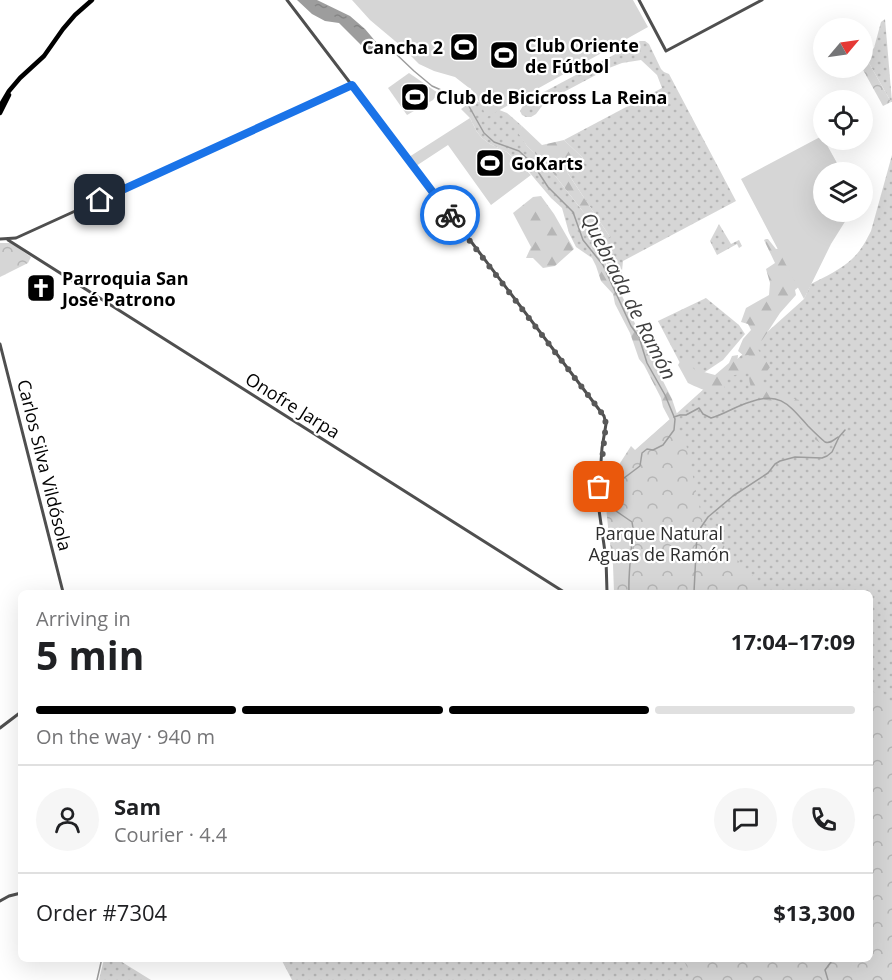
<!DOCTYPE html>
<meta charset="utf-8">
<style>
body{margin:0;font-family:"Open Sans",sans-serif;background:#f6f6f6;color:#202124;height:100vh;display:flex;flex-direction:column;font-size:22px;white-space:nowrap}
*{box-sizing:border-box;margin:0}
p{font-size:20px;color:#757577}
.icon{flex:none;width:33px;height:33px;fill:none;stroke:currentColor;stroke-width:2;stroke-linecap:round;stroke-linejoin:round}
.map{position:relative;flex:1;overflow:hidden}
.panel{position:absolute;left:18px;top:590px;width:855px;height:372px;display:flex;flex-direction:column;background:#fff;border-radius:9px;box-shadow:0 6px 24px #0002}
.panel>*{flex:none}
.needle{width:39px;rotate:61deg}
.buttons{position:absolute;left:813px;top:18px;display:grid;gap:12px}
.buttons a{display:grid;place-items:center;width:60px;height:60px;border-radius:50%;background:#fff;box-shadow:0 6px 24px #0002;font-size:30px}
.pin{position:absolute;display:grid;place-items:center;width:51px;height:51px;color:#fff;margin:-26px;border-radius:12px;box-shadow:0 3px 9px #0006}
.courier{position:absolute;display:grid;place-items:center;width:60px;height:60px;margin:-30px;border:4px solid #1a73e8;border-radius:50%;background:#fff;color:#222;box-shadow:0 2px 8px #0007}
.headline em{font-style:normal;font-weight:700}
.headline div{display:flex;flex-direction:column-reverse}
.headline{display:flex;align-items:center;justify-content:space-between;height:102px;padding:0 18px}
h1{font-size:39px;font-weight:700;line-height:45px}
.bar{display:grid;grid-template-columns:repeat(4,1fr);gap:9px 6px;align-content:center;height:72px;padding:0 18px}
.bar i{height:8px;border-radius:4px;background:#e0e0e0}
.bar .selected{background:#000}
.bar p{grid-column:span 4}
.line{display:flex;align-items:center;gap:15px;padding:0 18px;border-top:2px solid #e0e0e0}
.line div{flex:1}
.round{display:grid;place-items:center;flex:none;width:63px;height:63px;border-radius:32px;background:#f6f6f6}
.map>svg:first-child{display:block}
</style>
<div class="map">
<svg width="892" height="980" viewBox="0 0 892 980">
<defs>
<pattern id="grass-dots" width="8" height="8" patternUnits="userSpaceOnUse" patternTransform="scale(1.5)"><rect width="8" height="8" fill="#d6d6d6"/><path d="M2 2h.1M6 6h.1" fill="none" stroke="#b6b6b6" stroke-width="1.8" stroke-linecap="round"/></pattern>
<pattern id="forest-firs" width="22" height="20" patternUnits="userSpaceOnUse" patternTransform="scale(1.5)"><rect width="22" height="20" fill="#d6d6d6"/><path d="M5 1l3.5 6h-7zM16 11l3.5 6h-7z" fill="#b6b6b6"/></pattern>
<pattern id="park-crowns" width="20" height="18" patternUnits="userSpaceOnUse" patternTransform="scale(1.5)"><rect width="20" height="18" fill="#d6d6d6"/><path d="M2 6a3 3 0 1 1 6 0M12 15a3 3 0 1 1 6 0" fill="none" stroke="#b6b6b6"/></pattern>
<pattern id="water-ripples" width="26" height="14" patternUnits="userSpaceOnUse" patternTransform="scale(1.5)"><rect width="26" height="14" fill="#9d9d9d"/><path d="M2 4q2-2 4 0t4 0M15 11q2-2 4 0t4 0" fill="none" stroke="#858585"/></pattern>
</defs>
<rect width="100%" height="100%" fill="#fff"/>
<g fill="url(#grass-dots)">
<path d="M885,19L892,102H891L865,56L874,48L881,22Z"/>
<path d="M640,41H645L649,44L661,69L664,72L669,74L736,201L623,261L621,281L616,285L607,264L591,245L592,258L576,247L569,233L562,208L551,198L529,172L517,161L507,152L490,144L482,138L477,132L470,118L461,109L474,100L507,113L522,126L519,133L527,146L546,164L588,218L594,238L610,237L567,172L583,158L564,140L662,88L657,75L641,60L622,63L609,68L545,102L536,114L531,117H526L522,115L520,111L525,102Z"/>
<path d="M892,155V980H292L281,959L870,958V592H643L629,505L637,449L804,299L811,284C825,277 841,269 852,259C860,252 866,241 871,231Z"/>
<path d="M719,224L731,244L739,240L742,246L739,248L737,244L717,255L710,241Z"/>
<path d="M706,298L739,325L745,334L723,360L690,382L658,321Z"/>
<path d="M104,959H117L151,980H99Z"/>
</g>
<g fill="url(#forest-firs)">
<path d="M522,126L542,145L564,140L583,158L567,172L610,237L603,241L594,238L588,218L546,164L527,146L518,133Z"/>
<path d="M541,196L554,214L574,249L555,266L543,268L533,258H526L531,247L513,213L533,197Z"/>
<path d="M766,239H768L776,249L783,248L806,281L795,290L796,295L780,313L757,348L770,367L763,377L762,385L766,386L771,393L799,400L798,405L813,426L819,428L830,437L840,433L843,436C840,441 839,442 833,444C814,451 799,416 784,406C775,400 764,403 755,393C749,387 749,378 749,371L741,374L729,376L725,383L724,389C713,396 699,388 688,383L678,365L681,360L688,361L697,373L704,372L715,375L729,363L732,356L738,355L737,364L753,359L748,355L744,356L738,351L743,339L751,330L748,324L741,322L746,308L769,295L770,283L766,269L775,263L764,240Z"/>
<path d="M591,244L601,254L628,308L641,337L661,369V377L672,399L678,417L679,423L674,436L671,422L663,407L661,398L644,365L639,359L630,333L615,304L613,294L601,281L596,266L592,258Z"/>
</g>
<g fill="url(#park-crowns)">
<path d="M865,56L891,102L883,106L862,68L863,59Z"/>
<path d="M0,243H11L31,257L28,263L0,277Z"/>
<path d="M670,419L685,439L703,524L768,592H614L613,565L609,536L604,488L631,446L635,450Z"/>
<path d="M870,690L892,702V980H691L688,969L683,959L870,958Z"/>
</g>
<g fill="#d6d6d6">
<path d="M352,0H633L648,27L487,117L473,91L455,77L434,71L419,64L401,46L370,20Z"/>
<path d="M409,73L438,93L433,100L407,115L388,88Z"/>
<path d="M470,118L477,132L482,138L490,144L507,152L531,175L491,205L448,145L416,166L409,157Z"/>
<path d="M822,136L842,172H824V212H851L831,244L804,299L741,179Z"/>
</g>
<path fill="url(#water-ripples)" d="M297,0H317L350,16L365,29L376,42L382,46L391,49V53L381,54L368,52L339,23L325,21L312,14Z"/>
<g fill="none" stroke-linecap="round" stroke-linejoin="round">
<g stroke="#9d9d9d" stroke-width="1.5">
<path d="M391,52H394L414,71L432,86L466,101L484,133L494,142L519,151L533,164L548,187L573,212L583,240L603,265L631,326L639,337L647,363L665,395L675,419L674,430L663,445L653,450L647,449L642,453L640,466L620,481V498L614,505L616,511L632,522L633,528C632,549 628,571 629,592"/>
<path d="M674,417L680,415H686L699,408L703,414L711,418C725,414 736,406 750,402C780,391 789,405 808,426C813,431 819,437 825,442C830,444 834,440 838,437"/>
<path d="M694,592L697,533L708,517L733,496L768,473L775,464L780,461L795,457L822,458L827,456L832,452L839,437L845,430"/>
<path d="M97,980L102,958"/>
<path d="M828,980L825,970L834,958"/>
</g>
<g stroke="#4f4f4f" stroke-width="3">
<path d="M287,0L604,416L606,424L602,448L598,503L606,559L607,592"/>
<path d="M639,0L666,51L762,0"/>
<path d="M0,239L16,238L352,85"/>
<path d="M8,240L564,592"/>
<path d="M0,344L63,592"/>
<path d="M0,728L21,712"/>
<path d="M0,901L9,896L21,893"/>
</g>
<g stroke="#000" stroke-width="4.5">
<path d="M0,106L9,91L20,78L44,56L63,29L75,15L92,0"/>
<path d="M0,113L9,95"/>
</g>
</g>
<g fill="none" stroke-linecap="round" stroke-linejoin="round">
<path stroke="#595959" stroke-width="6" stroke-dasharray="0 10.8" d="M450,215L604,416L606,424L599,487"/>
<path stroke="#1a73e8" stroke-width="8" d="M100,200L352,85L450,215"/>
</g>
<defs>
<g id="stadium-square" transform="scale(1.5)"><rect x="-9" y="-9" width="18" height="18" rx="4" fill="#000" stroke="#fff"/><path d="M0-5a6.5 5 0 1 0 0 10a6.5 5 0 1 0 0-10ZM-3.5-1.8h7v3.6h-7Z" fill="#fff"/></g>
<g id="church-square" transform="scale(1.5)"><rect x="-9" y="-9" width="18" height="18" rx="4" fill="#000" stroke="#fff"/><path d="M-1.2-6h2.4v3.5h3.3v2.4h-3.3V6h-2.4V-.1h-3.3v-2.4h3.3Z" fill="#fff"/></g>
</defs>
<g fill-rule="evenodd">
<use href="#stadium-square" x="464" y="47"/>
<use href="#stadium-square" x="504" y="55"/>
<use href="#stadium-square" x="415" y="97"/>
<use href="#stadium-square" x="490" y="163"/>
<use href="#church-square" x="41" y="288"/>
</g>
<g text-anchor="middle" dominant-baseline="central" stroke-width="4.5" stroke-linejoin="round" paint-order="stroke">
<g font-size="18" font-weight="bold" fill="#000" stroke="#fff" text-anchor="start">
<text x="525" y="45">Club Oriente<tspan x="525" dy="21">de Fútbol</tspan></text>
<text x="443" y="47" text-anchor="end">Cancha 2</text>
<text x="436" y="97">Club de Bicicross La Reina</text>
<text x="511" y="163">GoKarts</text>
<text x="62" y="278">Parroquia San<tspan x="62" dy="21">José Patrono</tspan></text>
</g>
<g font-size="18" fill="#000" stroke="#fff">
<text transform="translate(293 405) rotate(32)">Onofre Jarpa</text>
<text transform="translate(45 465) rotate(76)">Carlos Silva Vildósola</text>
</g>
<g font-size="18" fill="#2d2d2d" stroke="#fff">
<text x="659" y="533">Parque Natural<tspan x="659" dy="21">Aguas de Ramón</tspan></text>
</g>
<g font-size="20" font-style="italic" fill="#3e3e3e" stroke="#fff">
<text transform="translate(629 296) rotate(63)">Quebrada de Ramón</text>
</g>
</g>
</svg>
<div class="buttons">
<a><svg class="needle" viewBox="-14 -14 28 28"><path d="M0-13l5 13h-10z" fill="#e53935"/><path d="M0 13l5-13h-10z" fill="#757577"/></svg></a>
<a><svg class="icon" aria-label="locate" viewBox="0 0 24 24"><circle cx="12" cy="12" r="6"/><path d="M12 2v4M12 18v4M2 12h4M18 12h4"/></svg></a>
<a><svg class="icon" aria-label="layers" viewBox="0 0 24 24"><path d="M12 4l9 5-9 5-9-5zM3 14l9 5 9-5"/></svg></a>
</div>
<div class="pin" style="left:599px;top:487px;background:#ea580c"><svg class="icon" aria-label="bag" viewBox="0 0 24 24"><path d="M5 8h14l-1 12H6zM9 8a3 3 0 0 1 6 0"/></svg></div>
<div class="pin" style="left:100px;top:200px;background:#1f2937"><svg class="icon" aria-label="home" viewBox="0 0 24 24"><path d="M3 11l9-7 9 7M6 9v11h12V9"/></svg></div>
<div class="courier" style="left:450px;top:215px"><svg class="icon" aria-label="bike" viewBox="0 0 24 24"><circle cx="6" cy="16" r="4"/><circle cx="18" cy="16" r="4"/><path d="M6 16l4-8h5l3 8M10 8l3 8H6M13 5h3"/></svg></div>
<section class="panel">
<div class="headline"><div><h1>5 min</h1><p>Arriving in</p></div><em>17:04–17:09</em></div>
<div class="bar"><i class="selected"></i><i class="selected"></i><i class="selected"></i><i></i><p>On the way · 940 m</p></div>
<div class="line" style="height:108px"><a class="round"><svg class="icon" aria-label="person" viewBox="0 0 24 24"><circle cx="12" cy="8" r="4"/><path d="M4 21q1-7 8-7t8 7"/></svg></a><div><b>Sam</b><p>Courier · 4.4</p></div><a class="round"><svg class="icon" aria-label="chat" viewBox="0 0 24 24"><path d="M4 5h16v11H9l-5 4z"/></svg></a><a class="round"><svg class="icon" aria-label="phone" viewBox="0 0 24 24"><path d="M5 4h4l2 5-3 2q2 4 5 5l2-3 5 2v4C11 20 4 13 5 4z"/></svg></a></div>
<div class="line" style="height:78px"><div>Order #7304</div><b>$13,300</b></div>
</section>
</div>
